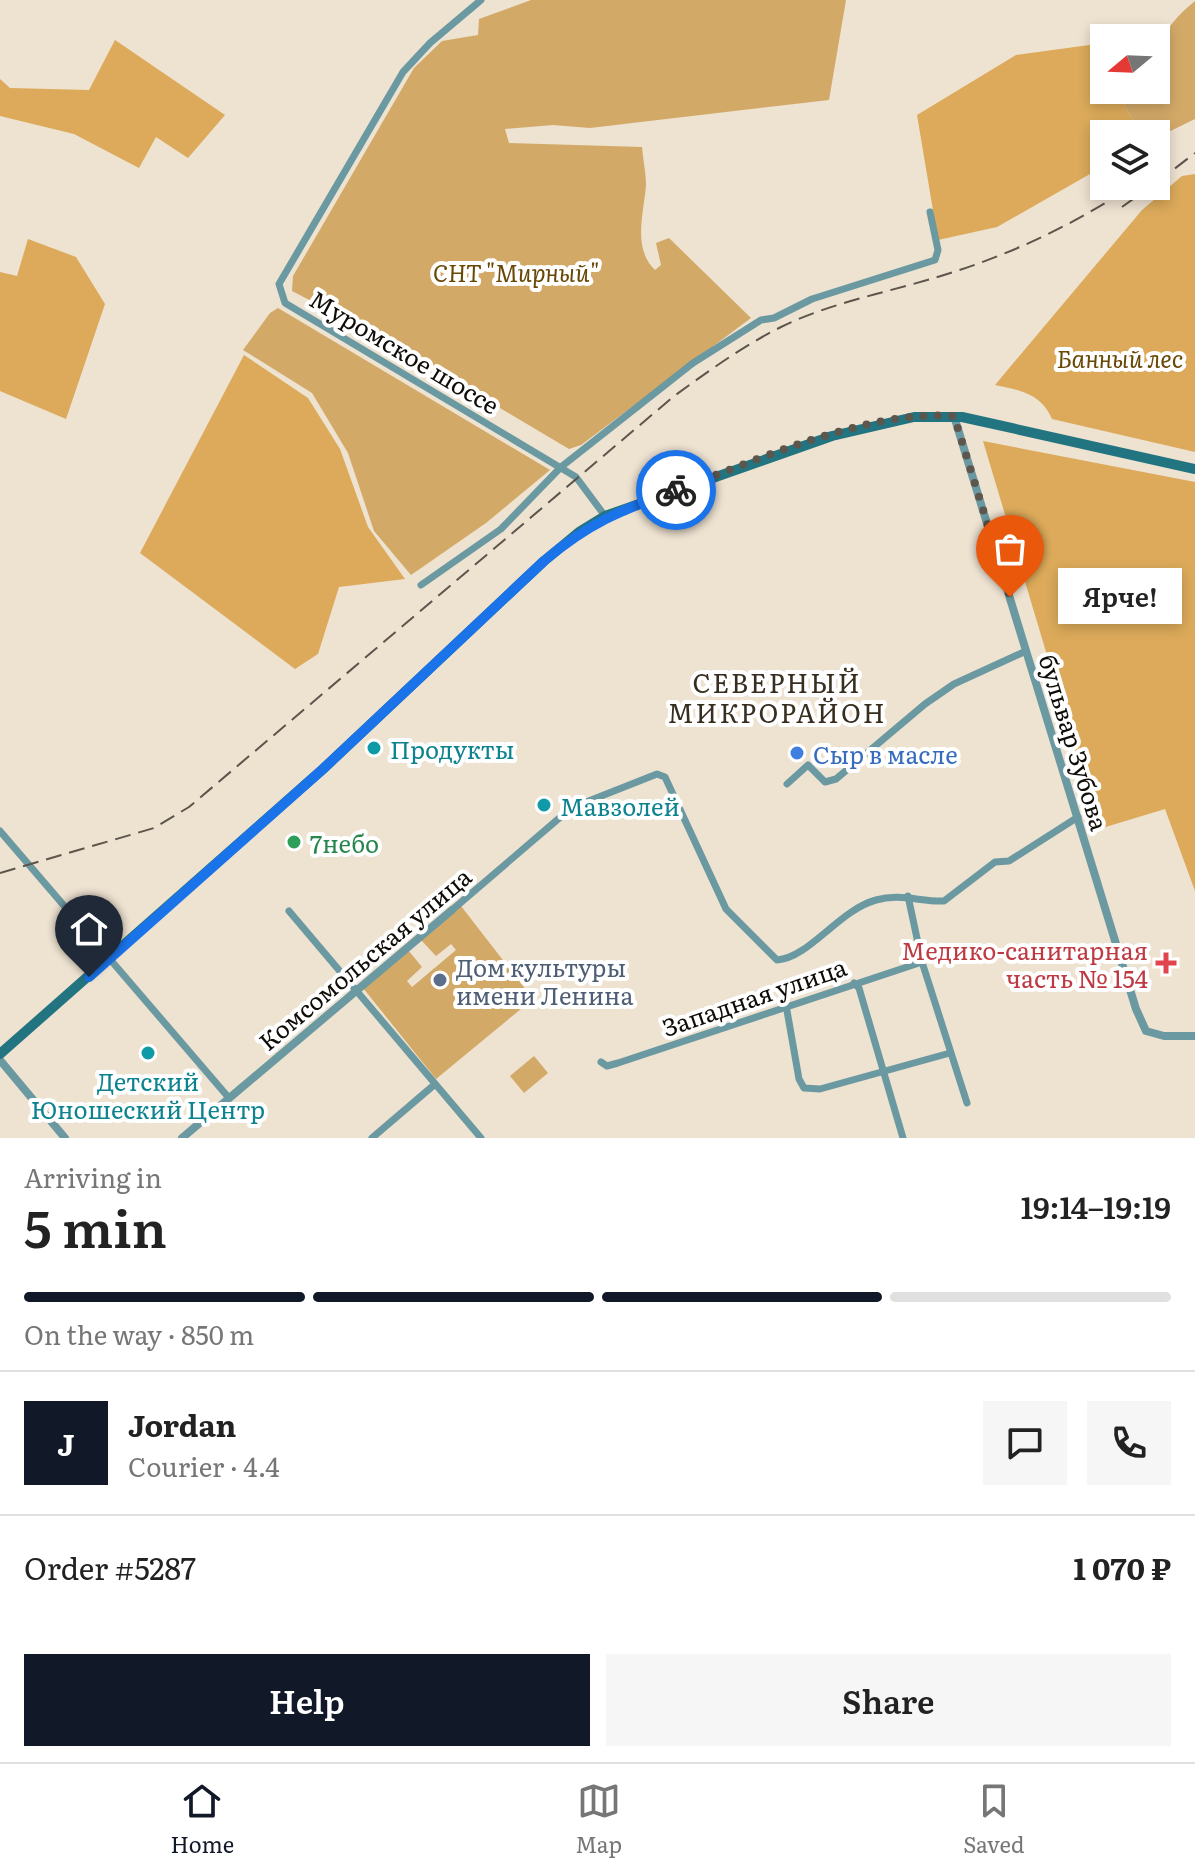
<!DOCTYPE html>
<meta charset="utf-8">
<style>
body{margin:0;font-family:Literata,serif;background:#f6f6f6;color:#222;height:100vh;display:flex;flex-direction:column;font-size:30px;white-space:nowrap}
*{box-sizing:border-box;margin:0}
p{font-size:26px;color:#767676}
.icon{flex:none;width:44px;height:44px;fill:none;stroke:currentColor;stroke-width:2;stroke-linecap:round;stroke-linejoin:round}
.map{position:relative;height:1138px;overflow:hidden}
.side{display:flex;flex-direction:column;background:#fff;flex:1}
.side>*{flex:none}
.needle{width:52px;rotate:251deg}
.fabs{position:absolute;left:1090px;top:24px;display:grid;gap:16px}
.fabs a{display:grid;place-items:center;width:80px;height:80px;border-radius:0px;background:#fff;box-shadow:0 4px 12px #0003;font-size:40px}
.pin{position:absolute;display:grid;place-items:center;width:68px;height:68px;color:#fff;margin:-82px -34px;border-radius:50% 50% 50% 0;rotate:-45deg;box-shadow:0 0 8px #0007}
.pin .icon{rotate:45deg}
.courier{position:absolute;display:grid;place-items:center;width:80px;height:80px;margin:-40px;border:6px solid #1a73e8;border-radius:50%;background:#fff;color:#222;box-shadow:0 2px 10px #0007}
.bubble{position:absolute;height:56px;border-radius:0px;background:#fff;box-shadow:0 4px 12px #0003;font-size:26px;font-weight:600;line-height:56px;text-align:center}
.overview em{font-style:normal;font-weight:600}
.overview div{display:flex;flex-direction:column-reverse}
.overview{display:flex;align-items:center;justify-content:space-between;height:136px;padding:0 24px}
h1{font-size:52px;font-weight:600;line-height:60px}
.bar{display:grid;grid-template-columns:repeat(4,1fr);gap:12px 8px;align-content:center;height:96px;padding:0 24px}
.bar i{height:10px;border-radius:6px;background:#e0e0e0}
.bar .current{background:#111827}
.bar p{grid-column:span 4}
.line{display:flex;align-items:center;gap:20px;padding:0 24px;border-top:2px solid #e0e0e0}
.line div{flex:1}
.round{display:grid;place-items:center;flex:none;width:84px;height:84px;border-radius:0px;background:#f6f6f6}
.primary-button{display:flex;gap:16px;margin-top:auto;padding:16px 24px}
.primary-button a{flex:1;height:92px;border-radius:0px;background:#111827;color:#fff;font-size:32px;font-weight:600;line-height:92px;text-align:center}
.primary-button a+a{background:#f6f6f6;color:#222}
.tab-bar{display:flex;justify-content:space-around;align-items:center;height:112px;border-top:2px solid #e0e0e0;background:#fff;font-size:22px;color:#767676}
.tab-bar a{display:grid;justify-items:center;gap:4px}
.tab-bar .current{color:#111827}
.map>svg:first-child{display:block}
</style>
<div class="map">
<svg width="1195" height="1138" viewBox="0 0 1195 1138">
<rect width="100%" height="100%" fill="#eee2d1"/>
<g fill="#d3a968">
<path d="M531,0H846L829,100L590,128L553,125L505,129L509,143L642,147C643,159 646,173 646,185C644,213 632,248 655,270L661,265L656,243L669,238L751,318L581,445L569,449L377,335L292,291L293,276L414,68L442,41L478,35L479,19Z"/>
<path d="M1195,1V119L1156,138V134H1141L1124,105L1133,90H1156C1156,46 1160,30 1195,1Z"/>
<path d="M278,308L550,470L486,523L411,575L374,531L348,453L312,393L243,350L270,313Z"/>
<path d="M461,906L533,999L436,1079L363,988L408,950L422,967L407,981L412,987L456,950L451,944L436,956L421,940Z"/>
<path d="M534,1056L548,1073L524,1093L510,1076Z"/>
</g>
<g fill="#dcaa5a">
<path d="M115,40L225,115L188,158L156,137L139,168L74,134L0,116V79L10,88L89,90Z"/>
<path d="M1104,43V90H1133L1124,105L1141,134H1104V166L997,227L938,240L917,115L1016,55Z"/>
<path d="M1195,174V452L1052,419C1042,394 1020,390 995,385L1142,210L1182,176Z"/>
<path d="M28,239L76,257L105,304L66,419L0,391V272L17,276Z"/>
<path d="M244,355L308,398L340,449L368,527L405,579L339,587L318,654L295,669L140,553Z"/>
<path d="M983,441L1195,482V891L1165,809L1099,829Z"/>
</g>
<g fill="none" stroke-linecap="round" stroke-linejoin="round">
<g stroke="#6b99a1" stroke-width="7">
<path d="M481,0L430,43L403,72L279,284L285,303L576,477L605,516"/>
<path d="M421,585L501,529L561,467L693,363L761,320L774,318L812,299L935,260L938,250L930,212"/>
<path d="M787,784L808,765L825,782L836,779L925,704L954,684L1026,651"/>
<path d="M0,831L229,1098"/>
<path d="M908,896L922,962L967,1103"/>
<path d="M452,910L571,808L657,774L665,777L726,909L777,960C809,958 839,910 876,900C900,893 921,902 944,901L995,862L1009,861L1078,817"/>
<path d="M289,911L481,1138"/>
<path d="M854,983L859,988L903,1138"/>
<path d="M786,1005L799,1079L804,1088L820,1089L950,1053"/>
<path d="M601,1062L607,1066L618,1063L922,962"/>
<path d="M372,1138L434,1085"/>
</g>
<g stroke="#6b99a1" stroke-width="8">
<path d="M954,416L1136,1009L1146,1031L1164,1036H1195"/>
<path d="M0,1060L65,1138"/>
<path d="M182,1138L452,910"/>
</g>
<path stroke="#237481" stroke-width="10" d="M0,1054L323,769L544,561L579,532L605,516L832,436L914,417H962L1195,469"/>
<g stroke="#5c554c" stroke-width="2" stroke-dasharray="16 8" stroke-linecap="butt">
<path d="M1156,183L1195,153"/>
<path d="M1122,207L1151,186"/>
<path d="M0,873L154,828L189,807L673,397C707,372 743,346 781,327C832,302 890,292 944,275C1012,254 1073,225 1132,186"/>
</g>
</g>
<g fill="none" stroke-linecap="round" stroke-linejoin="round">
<path stroke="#5d564d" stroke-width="8" stroke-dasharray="0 14.4" d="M676,490C759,460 865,410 954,416L1010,597"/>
<path stroke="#1a73e8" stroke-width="10" d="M89,977L323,769L544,561C590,522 620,511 676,490"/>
</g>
<g fill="#0f9aa8" stroke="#fff" stroke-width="3">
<circle cx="374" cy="748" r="8"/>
<circle cx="544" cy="805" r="8"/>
<circle cx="148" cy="1053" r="8"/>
</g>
<circle fill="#3f7fe0" stroke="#fff" stroke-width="3" cx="797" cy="753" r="8"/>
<circle fill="#2e9e5b" stroke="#fff" stroke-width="3" cx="294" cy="842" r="8"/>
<path fill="#e0444e" stroke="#fff" stroke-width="3" d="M1162 951h8v8h8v8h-8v8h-8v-8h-8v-8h8z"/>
<circle fill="#5c6f8a" stroke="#fff" stroke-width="3" cx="440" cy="980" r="8"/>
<g text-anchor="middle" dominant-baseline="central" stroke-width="8" stroke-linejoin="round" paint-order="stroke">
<g font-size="24" font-style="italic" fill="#694806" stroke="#fff">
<text x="516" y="271">СНТ "Мирный"</text>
<text x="1120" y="357">Банный лес</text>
</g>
<g font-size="24" fill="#0f0b06" stroke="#fff">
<text transform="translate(405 351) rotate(31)">Муромское шоссе</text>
<text transform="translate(1075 742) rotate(73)">бульвар Зубова</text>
<text transform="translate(364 958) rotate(-40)">Комсомольская улица</text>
<text transform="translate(754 996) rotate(-19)">Западная улица</text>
</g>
<g font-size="24" fill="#0d838f" stroke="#fff" text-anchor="start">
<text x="390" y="748">Продукты</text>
<text x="560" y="805">Мавзолей</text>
<text x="148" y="1080" text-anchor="middle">Детский<tspan x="148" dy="28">Юношеский Центр</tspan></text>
</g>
<g font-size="24" fill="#366cbe" stroke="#fff" text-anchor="start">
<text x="813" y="753">Сыр в масле</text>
</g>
<g font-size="24" fill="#27864d" stroke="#fff" text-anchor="start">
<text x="310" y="842">7небо</text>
</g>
<g font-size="24" fill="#be3a42" stroke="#fff" text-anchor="end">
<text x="1148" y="949">Медико-санитарная<tspan x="1148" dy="28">часть № 154</tspan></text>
</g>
<g font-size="24" fill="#4e5e75" stroke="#fff" text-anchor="start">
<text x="456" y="966">Дом культуры<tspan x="456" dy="28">имени Ленина</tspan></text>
</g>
<g font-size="26" letter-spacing="2" fill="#372e20" stroke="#fff">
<text x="777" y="681">СЕВЕРНЫЙ<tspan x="777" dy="30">МИКРОРАЙОН</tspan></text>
</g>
</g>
</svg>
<div class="fabs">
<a><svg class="needle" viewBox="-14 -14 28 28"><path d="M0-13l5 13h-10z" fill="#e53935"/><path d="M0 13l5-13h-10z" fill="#767676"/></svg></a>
<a><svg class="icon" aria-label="layers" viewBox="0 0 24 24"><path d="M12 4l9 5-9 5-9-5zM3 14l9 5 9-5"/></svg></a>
</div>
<div class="pin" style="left:1010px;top:597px;background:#ea580c"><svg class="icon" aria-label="bag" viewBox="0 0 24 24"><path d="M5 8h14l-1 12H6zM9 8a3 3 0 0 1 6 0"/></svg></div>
<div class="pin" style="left:89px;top:977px;background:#1f2937"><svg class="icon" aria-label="home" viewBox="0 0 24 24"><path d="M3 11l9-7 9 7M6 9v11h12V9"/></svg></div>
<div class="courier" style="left:676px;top:490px"><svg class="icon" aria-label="bike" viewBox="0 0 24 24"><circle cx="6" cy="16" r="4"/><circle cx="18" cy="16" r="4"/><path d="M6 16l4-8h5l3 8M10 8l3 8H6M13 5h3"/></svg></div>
<div class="bubble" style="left:1058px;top:568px;width:124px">Ярче!</div>
</div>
<section class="side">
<div class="overview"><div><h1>5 min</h1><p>Arriving in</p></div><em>19:14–19:19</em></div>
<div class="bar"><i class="current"></i><i class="current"></i><i class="current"></i><i></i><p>On the way · 850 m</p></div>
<div class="line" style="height:144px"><b class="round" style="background:#111827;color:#fff">J</b><div><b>Jordan</b><p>Courier · 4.4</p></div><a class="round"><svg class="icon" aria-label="chat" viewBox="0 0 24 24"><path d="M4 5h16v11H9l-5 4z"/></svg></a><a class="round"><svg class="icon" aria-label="phone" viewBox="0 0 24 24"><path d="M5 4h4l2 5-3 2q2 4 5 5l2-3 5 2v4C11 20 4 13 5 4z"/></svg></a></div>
<div class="line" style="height:104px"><div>Order #5287</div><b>1 070 ₽</b></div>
<div class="primary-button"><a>Help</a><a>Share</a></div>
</section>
<nav class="tab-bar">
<a class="current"><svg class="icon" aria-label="home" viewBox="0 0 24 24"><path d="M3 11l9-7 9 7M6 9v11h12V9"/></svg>Home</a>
<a><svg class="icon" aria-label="map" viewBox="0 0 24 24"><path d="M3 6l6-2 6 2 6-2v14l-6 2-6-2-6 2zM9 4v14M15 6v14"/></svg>Map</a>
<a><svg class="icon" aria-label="saved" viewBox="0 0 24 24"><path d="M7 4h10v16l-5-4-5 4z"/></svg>Saved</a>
</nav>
